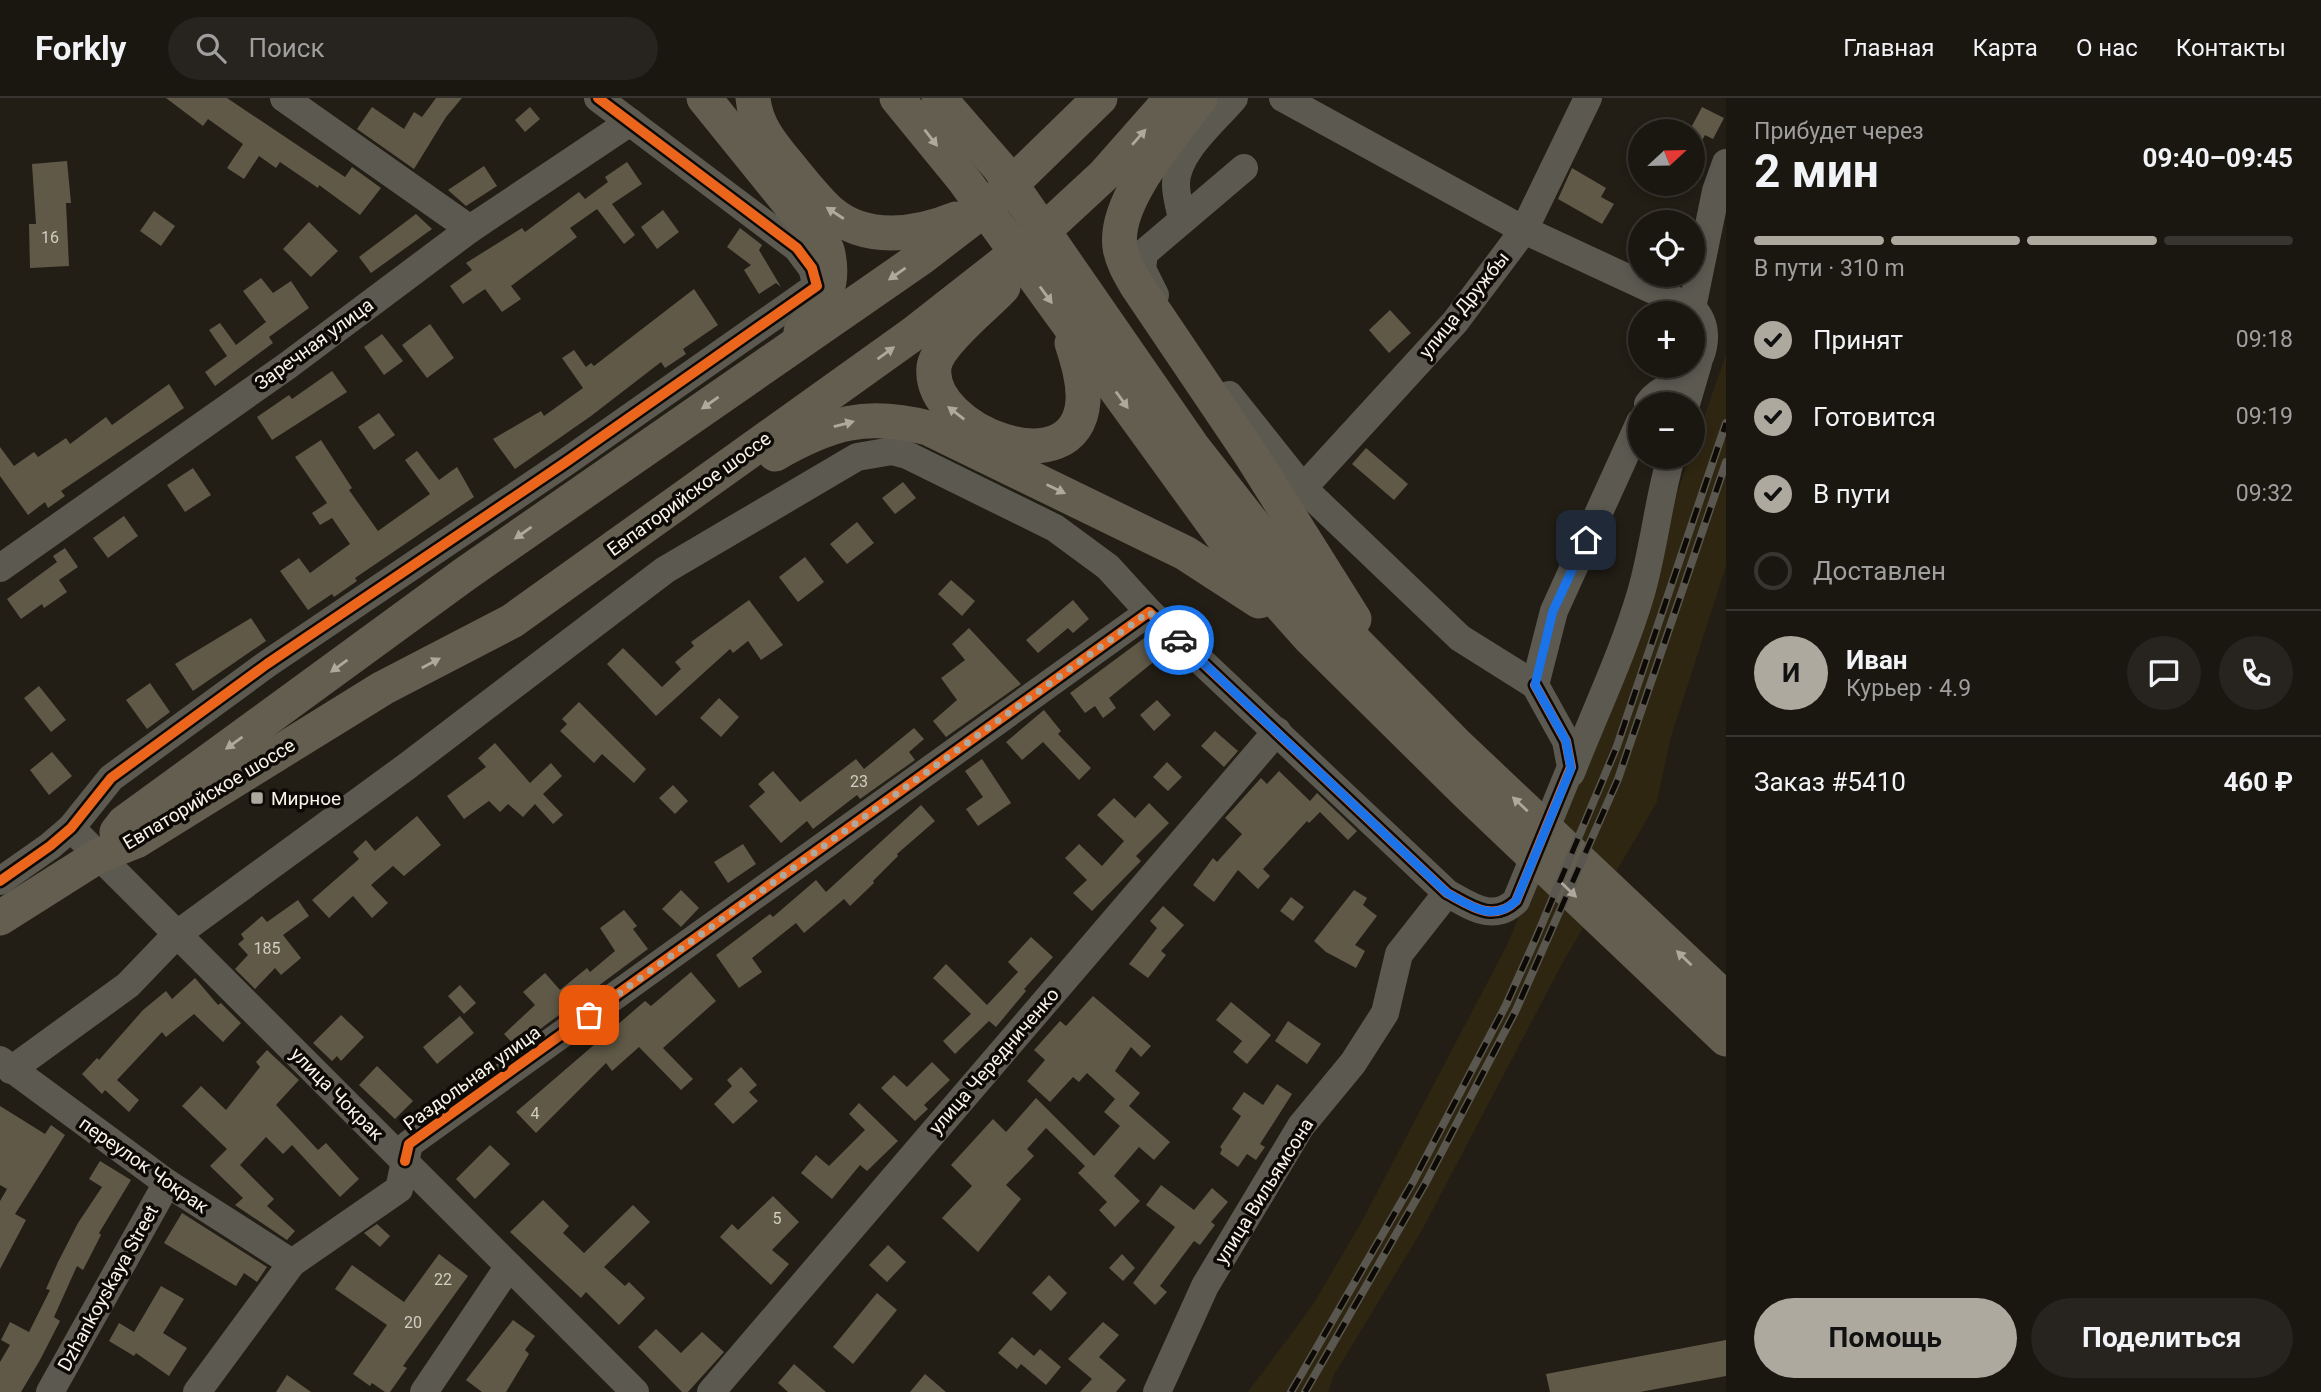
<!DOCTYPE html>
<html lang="ru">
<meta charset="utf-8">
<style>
body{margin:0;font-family:Roboto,sans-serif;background:#27231e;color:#f1f3f6;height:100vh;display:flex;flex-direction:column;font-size:26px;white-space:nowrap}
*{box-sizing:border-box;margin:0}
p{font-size:23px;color:#9f9f9f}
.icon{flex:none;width:38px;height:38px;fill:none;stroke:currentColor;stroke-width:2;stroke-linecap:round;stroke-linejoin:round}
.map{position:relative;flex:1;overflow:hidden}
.side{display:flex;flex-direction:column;background:#1a1610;width:595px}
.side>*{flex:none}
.needle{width:46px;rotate:68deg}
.controls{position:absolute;left:1628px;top:21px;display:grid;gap:14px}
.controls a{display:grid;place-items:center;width:77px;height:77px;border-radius:50%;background:#1a1610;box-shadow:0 4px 10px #0003,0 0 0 2px #383530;font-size:35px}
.pin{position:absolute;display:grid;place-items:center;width:60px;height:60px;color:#fff;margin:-30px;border-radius:14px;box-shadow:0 4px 10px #0006}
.courier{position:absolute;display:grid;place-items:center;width:70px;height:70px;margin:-35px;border:5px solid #1a73e8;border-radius:50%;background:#fff;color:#222;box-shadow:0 2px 9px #0007}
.headline em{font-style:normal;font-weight:700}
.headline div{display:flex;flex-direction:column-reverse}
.headline{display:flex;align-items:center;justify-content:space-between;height:119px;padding:0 28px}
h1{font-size:46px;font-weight:700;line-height:52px}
.bar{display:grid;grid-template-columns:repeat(4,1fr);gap:10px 7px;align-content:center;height:84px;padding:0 28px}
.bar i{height:9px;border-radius:5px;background:#383530}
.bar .active{background:#aea99f}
.bar p{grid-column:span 4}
.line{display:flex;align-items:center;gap:18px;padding:0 28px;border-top:2px solid #383530}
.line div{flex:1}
.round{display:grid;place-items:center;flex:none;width:74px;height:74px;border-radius:37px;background:#27231e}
ol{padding:0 28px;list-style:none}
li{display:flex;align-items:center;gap:21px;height:77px}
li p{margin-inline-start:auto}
li .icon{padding:7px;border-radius:50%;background:#aea99f;color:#111;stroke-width:4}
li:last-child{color:#9f9f9f}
li i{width:38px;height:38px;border:4px solid #383530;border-radius:50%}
.action{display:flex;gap:14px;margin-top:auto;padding:14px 28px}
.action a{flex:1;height:80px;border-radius:42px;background:#aea99f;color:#111;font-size:28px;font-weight:700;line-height:80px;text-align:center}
.action a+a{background:#27231e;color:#f1f3f6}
header{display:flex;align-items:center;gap:42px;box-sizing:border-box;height:98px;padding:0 35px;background:#1a1610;border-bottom:2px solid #383530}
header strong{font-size:33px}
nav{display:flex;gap:38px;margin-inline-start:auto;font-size:24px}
.search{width:490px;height:63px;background:#27231e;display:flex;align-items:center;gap:18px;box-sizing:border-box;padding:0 24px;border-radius:38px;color:#9f9f9f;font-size:26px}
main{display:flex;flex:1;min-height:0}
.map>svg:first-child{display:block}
</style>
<header>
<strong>Forkly</strong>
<div class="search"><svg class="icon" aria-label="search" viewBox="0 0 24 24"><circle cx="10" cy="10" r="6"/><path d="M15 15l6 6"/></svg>Поиск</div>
<nav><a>Главная</a><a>Карта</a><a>О нас</a><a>Контакты</a></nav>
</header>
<main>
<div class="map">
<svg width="1726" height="1294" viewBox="0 0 1726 1294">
<rect width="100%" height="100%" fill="#221e15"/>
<path fill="#2e2611" d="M1726,257V468L1670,642L1657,704L1563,864L1422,1132L1334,1277L1328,1294H1248L1312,1208L1361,1125L1505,851L1583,672L1631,525Z"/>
<g fill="#605948">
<path d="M166,0H227L345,79L352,69L381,90L360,117L319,87L318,90L280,64L276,70L259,58L244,81L227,70L243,46L208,21L203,28Z"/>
<path d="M436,0H462L446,19L414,71L357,31L372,9L404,31L414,14L422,19Z"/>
<path d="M530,9L540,21L525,34L515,22Z"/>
<path d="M1702,9L1724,20L1713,41L1705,37L1692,61V28Z"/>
<path d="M67,63L71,105H66L69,168L30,170L29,126H36L32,66Z"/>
<path d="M627,64L642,86L612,106L635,137L624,146L597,111L570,130L577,139L511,188L521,201L502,214L485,191L463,206L450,188L472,172L466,165L522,130L525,134L579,94L585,101L608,84L605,79Z"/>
<path d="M484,68L497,88L466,108L448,92Z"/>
<path d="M1572,70L1606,90L1601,99L1614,106L1602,126L1558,101Z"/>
<path d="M663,112L679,134L657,151L641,129Z"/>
<path d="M154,113L175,128L161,148L140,133Z"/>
<path d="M416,116L432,131L371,175L359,159Z"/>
<path d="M309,124L338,153L311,179L283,151Z"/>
<path d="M740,130L762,147L759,152L781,189L776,185L759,196L744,172L751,167L727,149Z"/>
<path d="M261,180L273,195L291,183L309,210L269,239L273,245L215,288L205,274L227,258L209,232L220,225L236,247L266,224L243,193Z"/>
<path d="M694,191L718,227L683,251L686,256L665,270L661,264L591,318L515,371L493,341L541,313L544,318L583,290L562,260L574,252L586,269L591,265L594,268Z"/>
<path d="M1390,212L1411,235L1389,255L1369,232Z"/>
<path d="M430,226L454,260L427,280L402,247Z"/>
<path d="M382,236L403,263L384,277L364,249Z"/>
<path d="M332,273L347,294L272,342L257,319L289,297L292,301Z"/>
<path d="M169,286L184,310L61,393L65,398L48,410L45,404L28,417L0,378V349L14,368L34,354L38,359L66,340L70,346L106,319L112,327Z"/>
<path d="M379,315L395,337L374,352L358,329Z"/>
<path d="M321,342L352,390L349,392L378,433L430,396L405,362L417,353L439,382L457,369L474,399L355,480L357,483L334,499L332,496L308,512L280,473L299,460L310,475L350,446L332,420L320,427L312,415L327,405L295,359Z"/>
<path d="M1366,350L1408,386L1394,402L1352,366Z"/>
<path d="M193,370L211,397L185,414L167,387Z"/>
<path d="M903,384L916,400L895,416L882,400Z"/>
<path d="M124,418L138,438L108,460L93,440Z"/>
<path d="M857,424L874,445L847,466L830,446Z"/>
<path d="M65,450L78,469L59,482L67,494L44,510L42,506L21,521L7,501L57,464L53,458Z"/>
<path d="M805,459L824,484L798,504L779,479Z"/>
<path d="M951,482L975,503L962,518L938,496Z"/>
<path d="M749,502L783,547L761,562L748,543L733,555L730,551L656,618L607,566L623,550L662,589L681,571L675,564L694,548L691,544Z"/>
<path d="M1073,502L1089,521L1073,535L1068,530L1038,555L1026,542Z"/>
<path d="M251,520L266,543L193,593L175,566Z"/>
<path d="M969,530L1021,586L946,639L933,623L957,602L941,580L965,562L952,546Z"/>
<path d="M1147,538L1162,557L1109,600L1116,610L1103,620L1095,608L1085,615L1070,595Z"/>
<path d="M150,585L170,614L147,631L126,602Z"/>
<path d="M39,588L66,622L51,634L24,600Z"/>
<path d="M719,600L739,619L721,639L700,620Z"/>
<path d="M1157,602L1171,617L1154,633L1140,617Z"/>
<path d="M579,604L646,671L634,685L602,656L594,665L560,633L567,626L562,621Z"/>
<path d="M1044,612L1061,633L1058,636L1091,670L1079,682L1043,644L1022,662L1006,644Z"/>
<path d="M914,630L924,641L909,654L915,662L860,701L857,697L813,731L807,723L781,745L749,708L765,694L758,686L773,673L800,704L856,661L864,671Z"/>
<path d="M1215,633L1238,653L1224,669L1201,648Z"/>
<path d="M495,645L530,685L551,665L562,678L543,696L563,717L553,726L535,706L523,719L508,706L500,714L489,703L464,721L447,698L486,669L478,660Z"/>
<path d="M52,654L72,678L49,697L30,672Z"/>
<path d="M982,661L1011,705L978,728L966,711L983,699L965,673Z"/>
<path d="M1167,664L1182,679L1168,693L1153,679Z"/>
<path d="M1279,673L1310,703L1317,695L1357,733L1348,742L1320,714L1309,725L1307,723L1263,771L1270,778L1258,791L1238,772L1214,804L1193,787L1213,760L1217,764L1242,736L1225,720L1261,680L1267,686Z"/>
<path d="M673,687L688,703L675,716L659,700Z"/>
<path d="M1114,700L1135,720L1149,705L1169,725L1136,758L1141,763L1092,813L1073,795L1087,782L1065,760L1079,746L1102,768L1124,743L1097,717Z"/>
<path d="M921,707L935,723L897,756L898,758L873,783L874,785L850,808L844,801L804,835L796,825L752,860L762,874L739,890L716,857L770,816L773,819L816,782L826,794Z"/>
<path d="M417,718L441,747L404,778L393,768L371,787L388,805L372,820L353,798L329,820L312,802L359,761L353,754L366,742L375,753Z"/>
<path d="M743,746L756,766L728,785L714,764Z"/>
<path d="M681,792L699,810L681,829L662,811Z"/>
<path d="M1354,792L1367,800L1363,807L1377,818L1355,847L1365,853L1356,870L1326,854L1314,843Z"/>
<path d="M1291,799L1304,809L1293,823L1280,813Z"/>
<path d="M298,802L309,818L283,837L301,860L281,877L275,870L255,891L235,871L248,857L238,846L244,841L241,836L262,818L267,824Z"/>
<path d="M1163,808L1184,827L1161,853L1166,857L1148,880L1129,866L1157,830L1150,823Z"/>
<path d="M624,812L637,828L633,831L648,851L516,949L504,936L535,907L523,894L545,875L560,892L587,870L590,874L615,853L600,830Z"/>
<path d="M1031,839L1053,859L1024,891L1026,893L996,929L989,923L955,956L943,943L971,916L933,880L946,866L987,907L1018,874L1008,864Z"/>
<path d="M691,874L716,903L663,950L693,981L681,992L639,949L612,973L606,965L536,1035L516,1014L645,903L651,908Z"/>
<path d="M195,880L218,907L221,905L241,925L223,944L194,916L166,939L162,934L117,982L139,1002L129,1014L105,992L102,996L82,976L97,960L99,962L143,912L166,893L172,901Z"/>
<path d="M460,887L476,905L464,916L448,898Z"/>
<path d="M1093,898L1151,948L1141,959L1131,949L1115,973L1140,995L1129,1008L1170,1044L1154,1062L1139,1049L1114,1078L1140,1103L1115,1129L1099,1112L1107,1104L1078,1075L1085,1068L1046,1030L1027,1051L1034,1058L1006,1087L1021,1101L978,1154L942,1120L972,1088L951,1067L993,1021L1006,1034L1036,1000L1094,1058L1120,1028L1104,1014L1115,1001L1087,975L1079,984L1073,979L1050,1004L1027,983L1045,962L1034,952L1060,923L1066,928Z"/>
<path d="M1231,904L1271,937L1247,966L1233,954L1242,943L1216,922Z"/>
<path d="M341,917L364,939L341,963L337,958L332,963L313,945Z"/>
<path d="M460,918L474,935L437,966L423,949Z"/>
<path d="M1288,923L1321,946L1307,966L1275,943Z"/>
<path d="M267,952L299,982L276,1007L318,1052L326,1045L359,1081L340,1099L292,1047L283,1056L266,1039L240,1067L274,1101L267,1108L295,1133L287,1142L235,1107L243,1100L210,1068L227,1051L182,1008L201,988L226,1012L260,969L256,964Z"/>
<path d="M932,964L950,982L924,1007L928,1011L915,1023L881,990L894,977L907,989Z"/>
<path d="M377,968L413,1003L395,1021L359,987Z"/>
<path d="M741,969L757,987L749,994L758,1003L733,1026L714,1006L732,988L727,982Z"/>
<path d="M1277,986L1292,996L1260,1046L1265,1049L1256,1062L1247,1056L1238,1069L1220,1056L1222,1051L1220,1049L1241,1018L1232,1011L1244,994L1263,1007Z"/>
<path d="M859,1005L898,1043L867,1073L860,1067L832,1101L801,1075L816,1057L829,1068L865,1032L849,1016Z"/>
<path d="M0,1008L45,1036L51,1027L65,1037L15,1116L26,1122L0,1171V1103L7,1091L0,1087Z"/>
<path d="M490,1047L510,1066L475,1101L456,1081Z"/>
<path d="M100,1063L131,1082L99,1135L101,1137L83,1172L77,1168L54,1219L60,1223L40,1262L21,1294H0V1264L10,1247L1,1242L10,1224L29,1234L50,1192L46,1191L58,1164L78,1125L102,1089L89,1081Z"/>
<path d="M1161,1087L1194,1112L1212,1090L1228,1104L1211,1124L1215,1127L1200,1147L1194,1143L1160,1188L1167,1194L1155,1207L1133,1185L1175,1129L1146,1107Z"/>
<path d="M773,1098L799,1124L772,1152L789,1166L771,1187L720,1139L732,1126L738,1132Z"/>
<path d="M543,1102L569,1128L563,1135L584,1155L633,1107L650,1124L604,1169L625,1188L629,1184L645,1200L619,1227L586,1194L581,1200L510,1134Z"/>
<path d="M182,1115L267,1169L257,1184L244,1175L236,1188L164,1145Z"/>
<path d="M377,1126L390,1138L380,1149L364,1135Z"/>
<path d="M888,1147L906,1164L887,1184L869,1167Z"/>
<path d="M439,1156L468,1178L403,1268L407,1270L390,1294H385L372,1285L370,1288L353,1276L387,1227L335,1191L352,1167L404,1204Z"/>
<path d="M1122,1156L1135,1170L1123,1183L1109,1170Z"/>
<path d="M1049,1177L1067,1195L1051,1213L1032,1195Z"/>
<path d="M161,1188L184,1201L163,1235L187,1250L169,1278L136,1255L134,1258L109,1243L119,1225L134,1234Z"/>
<path d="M877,1195L897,1212L853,1266L833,1249Z"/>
<path d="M513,1222L535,1238L525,1252L529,1256L506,1294H482L466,1282Z"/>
<path d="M1103,1224L1119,1237L1099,1259L1126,1282L1116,1294H1080L1092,1281L1068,1261Z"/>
<path d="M656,1231L681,1255L702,1234L724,1254L688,1294H682L638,1249Z"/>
<path d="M1012,1239L1034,1258L1040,1251L1061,1269L1046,1287L1021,1266L1017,1271L998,1255Z"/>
<path d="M1726,1242V1278L1640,1294H1550L1546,1276Z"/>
<path d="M794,1266L826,1294H788L778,1285Z"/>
<path d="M925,1276L946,1294H910Z"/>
<path d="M287,1277L311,1294H276Z"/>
</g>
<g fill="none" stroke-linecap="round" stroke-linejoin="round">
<g stroke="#5c5951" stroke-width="28">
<path d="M284,0L470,131"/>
<path d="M1283,0L1524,132L1692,210"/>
<path d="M1182,121C1180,110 1176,98 1176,87C1175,55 1215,23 1234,0"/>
<path d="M1155,197L1142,171L1144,155L1244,70"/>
<path d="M1229,297L1303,390L1460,540L1535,587"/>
<path d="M1648,306C1658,291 1674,290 1687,277C1706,259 1711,229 1692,210L1716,93L1726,65"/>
<path d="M1686,306L1698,265"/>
<path d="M1303,390L1455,224L1524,132L1588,0"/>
<path d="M0,470L287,268L470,131L630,24"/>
<path d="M1535,587L1554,513L1640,324"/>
<path d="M1571,675C1594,616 1623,556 1641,495C1654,450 1658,404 1671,359"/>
<path d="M71,730L635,1294"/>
<path d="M0,783L50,748L71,730L111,680L267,566L566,364L817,188L812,170L797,150L598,0"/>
<path d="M0,962L167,1085L292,1165"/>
<path d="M11,972L128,887L176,837L406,669L665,472L857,359L892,353L907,357L1055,430L1108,469L1149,514L1447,795C1471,808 1493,825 1516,803L1571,669L1566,643L1535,587"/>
<path d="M50,1294L167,1085"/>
<path d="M197,1294L292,1165L399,1091L409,1046L1149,514"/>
<path d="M424,1294L509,1168"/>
<path d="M711,1294L1277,633"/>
<path d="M1157,1294L1205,1188L1301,1028L1353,965L1385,915L1399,856L1447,795"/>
</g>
<g stroke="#635e50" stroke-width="35">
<path d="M704,0L827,152C836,188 823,206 801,234"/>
<path d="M753,0C755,26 771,46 787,65C800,81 814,99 829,113C865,145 917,137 956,121"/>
<path d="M897,0L964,82L1236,457L1310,540L1466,694L1726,941"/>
<path d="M939,0L999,69L1192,348L1307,495L1458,648L1726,901"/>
<path d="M1200,0C1174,35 1113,103 1120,149C1122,163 1130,176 1137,188L1251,357L1354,521"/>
<path d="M1003,189C986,208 937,245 934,269C927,333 1077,391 1083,303C1084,283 1078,264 1072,245"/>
<path d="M775,356C829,325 866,314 928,330L1185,455L1259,503"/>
<path d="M117,734L124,725L465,476L922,159L991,106L1100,0"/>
<path d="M0,820L98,758L136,743L383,590L512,523L913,236L1038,138L1104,77L1172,0"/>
</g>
<g stroke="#5a5750" stroke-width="8">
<g id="rail">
<path d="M1291,1294L1414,1082L1506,907L1536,840L1617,648L1726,325"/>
<path d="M1305,1294L1425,1086L1516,912L1618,681L1726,364"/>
</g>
</g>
<use href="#rail" stroke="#0d0a05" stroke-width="5" stroke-dasharray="16" stroke-linecap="butt"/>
<g stroke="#0d0a05" stroke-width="15">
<g id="cycleway">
<path d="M0,783L50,748L71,730L111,680L267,566L566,364L817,188L812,170L797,150L598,0"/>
<path d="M405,1063L409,1046L1149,514L1447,795C1471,808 1493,825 1516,803L1571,669L1566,643L1535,587"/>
</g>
</g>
<use href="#cycleway" stroke="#eb651d" stroke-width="10"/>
</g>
<defs><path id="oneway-solid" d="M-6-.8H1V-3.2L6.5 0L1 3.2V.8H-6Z" transform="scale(1.75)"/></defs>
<g fill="#aea99d">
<use href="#oneway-solid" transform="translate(1139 39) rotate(-49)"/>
<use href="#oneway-solid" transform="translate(931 40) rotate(52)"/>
<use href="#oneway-solid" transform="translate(835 115) rotate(-147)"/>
<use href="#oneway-solid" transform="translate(897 176) rotate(145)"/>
<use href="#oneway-solid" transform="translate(1046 197) rotate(54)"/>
<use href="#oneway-solid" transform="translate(886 255) rotate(-36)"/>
<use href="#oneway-solid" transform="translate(1122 302) rotate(54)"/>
<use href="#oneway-solid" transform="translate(710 305) rotate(145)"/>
<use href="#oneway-solid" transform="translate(956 315) rotate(-142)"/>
<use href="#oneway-solid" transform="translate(844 326) rotate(-15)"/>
<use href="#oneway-solid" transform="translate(1056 391) rotate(26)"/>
<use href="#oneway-solid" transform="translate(523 435) rotate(145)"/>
<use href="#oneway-solid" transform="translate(431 565) rotate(-28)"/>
<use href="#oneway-solid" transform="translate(339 568) rotate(144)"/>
<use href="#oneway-solid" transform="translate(234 645) rotate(144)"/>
<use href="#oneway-solid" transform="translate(1520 706) rotate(-137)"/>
<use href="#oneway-solid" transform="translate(1569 792) rotate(44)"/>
<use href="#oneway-solid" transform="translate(1684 860) rotate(-136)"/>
</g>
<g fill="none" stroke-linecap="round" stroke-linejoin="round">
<path stroke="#aea99f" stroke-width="7" stroke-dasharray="0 12.6" d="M589,917L1149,514L1179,542"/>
<path stroke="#1a73e8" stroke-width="9" d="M1179,542L1447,795C1471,808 1493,825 1516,803L1571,670L1566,643L1535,587L1553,513L1586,442"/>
</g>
<rect fill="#aea99f" stroke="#0d0a05" stroke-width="2.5" x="250" y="693" width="14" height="14" rx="3.5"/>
<g text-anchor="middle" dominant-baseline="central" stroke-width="7" stroke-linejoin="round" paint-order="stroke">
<g font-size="16" fill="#d3cdc2">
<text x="50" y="139">16</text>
<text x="859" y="683">23</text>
<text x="267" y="850">185</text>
<text x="535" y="1015">4</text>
<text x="777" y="1120">5</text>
<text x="443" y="1181">22</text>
<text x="413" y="1224">20</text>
</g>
<g font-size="19" fill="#f9f4ea" stroke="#0d0a05">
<text transform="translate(1464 207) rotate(-51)">улица Дружбы</text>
<text transform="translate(314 246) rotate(-36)">Заречная улица</text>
<text transform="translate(689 396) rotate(-36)">Евпаторийское шоссе</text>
<text transform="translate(209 696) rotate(-31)">Евпаторийское шоссе</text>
<text transform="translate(994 963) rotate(-49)">улица Чередниченко</text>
<text transform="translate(472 980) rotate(-36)">Раздольная улица</text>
<text transform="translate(337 996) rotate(45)">улица Чокрак</text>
<text transform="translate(144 1067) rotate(35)">переулок Чокрак</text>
<text transform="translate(1264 1093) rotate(-58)">улица Вильямсона</text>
<text transform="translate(108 1190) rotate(-61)">Dzhankoyskaya Street</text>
</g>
<g font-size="19" fill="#f9f4ea" stroke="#0d0a05" text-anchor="start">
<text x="271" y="700">Мирное</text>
</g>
</g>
</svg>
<div class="controls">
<a><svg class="needle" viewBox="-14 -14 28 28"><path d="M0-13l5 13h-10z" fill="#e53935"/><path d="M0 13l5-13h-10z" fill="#9f9f9f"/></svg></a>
<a><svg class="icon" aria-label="locate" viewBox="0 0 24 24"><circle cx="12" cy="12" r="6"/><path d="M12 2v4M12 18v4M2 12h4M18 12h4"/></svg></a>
<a>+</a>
<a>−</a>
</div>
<div class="pin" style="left:589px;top:917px;background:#ea580c"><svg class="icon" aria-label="bag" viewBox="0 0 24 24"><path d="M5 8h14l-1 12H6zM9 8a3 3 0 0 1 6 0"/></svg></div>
<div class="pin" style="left:1586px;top:442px;background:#1f2937"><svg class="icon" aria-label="home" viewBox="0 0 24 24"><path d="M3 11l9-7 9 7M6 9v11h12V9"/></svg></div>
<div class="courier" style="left:1179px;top:542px"><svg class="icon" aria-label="car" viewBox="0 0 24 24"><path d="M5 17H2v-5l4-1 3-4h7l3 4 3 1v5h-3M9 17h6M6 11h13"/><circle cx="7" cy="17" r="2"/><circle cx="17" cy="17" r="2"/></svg></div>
</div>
<section class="side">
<div class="headline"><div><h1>2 мин</h1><p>Прибудет через</p></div><em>09:40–09:45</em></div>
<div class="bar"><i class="active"></i><i class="active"></i><i class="active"></i><i></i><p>В пути · 310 m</p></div>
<ol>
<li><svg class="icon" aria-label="check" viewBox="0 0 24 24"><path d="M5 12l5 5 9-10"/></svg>Принят<p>09:18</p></li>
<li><svg class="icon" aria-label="check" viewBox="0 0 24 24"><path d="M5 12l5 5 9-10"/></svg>Готовится<p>09:19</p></li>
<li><svg class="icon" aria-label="check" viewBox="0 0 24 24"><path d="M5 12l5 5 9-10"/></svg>В пути<p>09:32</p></li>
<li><i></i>Доставлен</li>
</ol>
<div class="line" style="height:126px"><b class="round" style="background:#aea99f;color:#111">И</b><div><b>Иван</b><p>Курьер · 4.9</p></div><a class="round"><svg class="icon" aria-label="chat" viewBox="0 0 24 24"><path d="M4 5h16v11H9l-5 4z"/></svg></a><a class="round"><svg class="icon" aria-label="phone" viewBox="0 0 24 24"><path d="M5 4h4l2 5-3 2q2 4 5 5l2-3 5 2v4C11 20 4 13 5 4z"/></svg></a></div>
<div class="line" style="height:91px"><div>Заказ #5410</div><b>460 ₽</b></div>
<div class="action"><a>Помощь</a><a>Поделиться</a></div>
</section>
</main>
